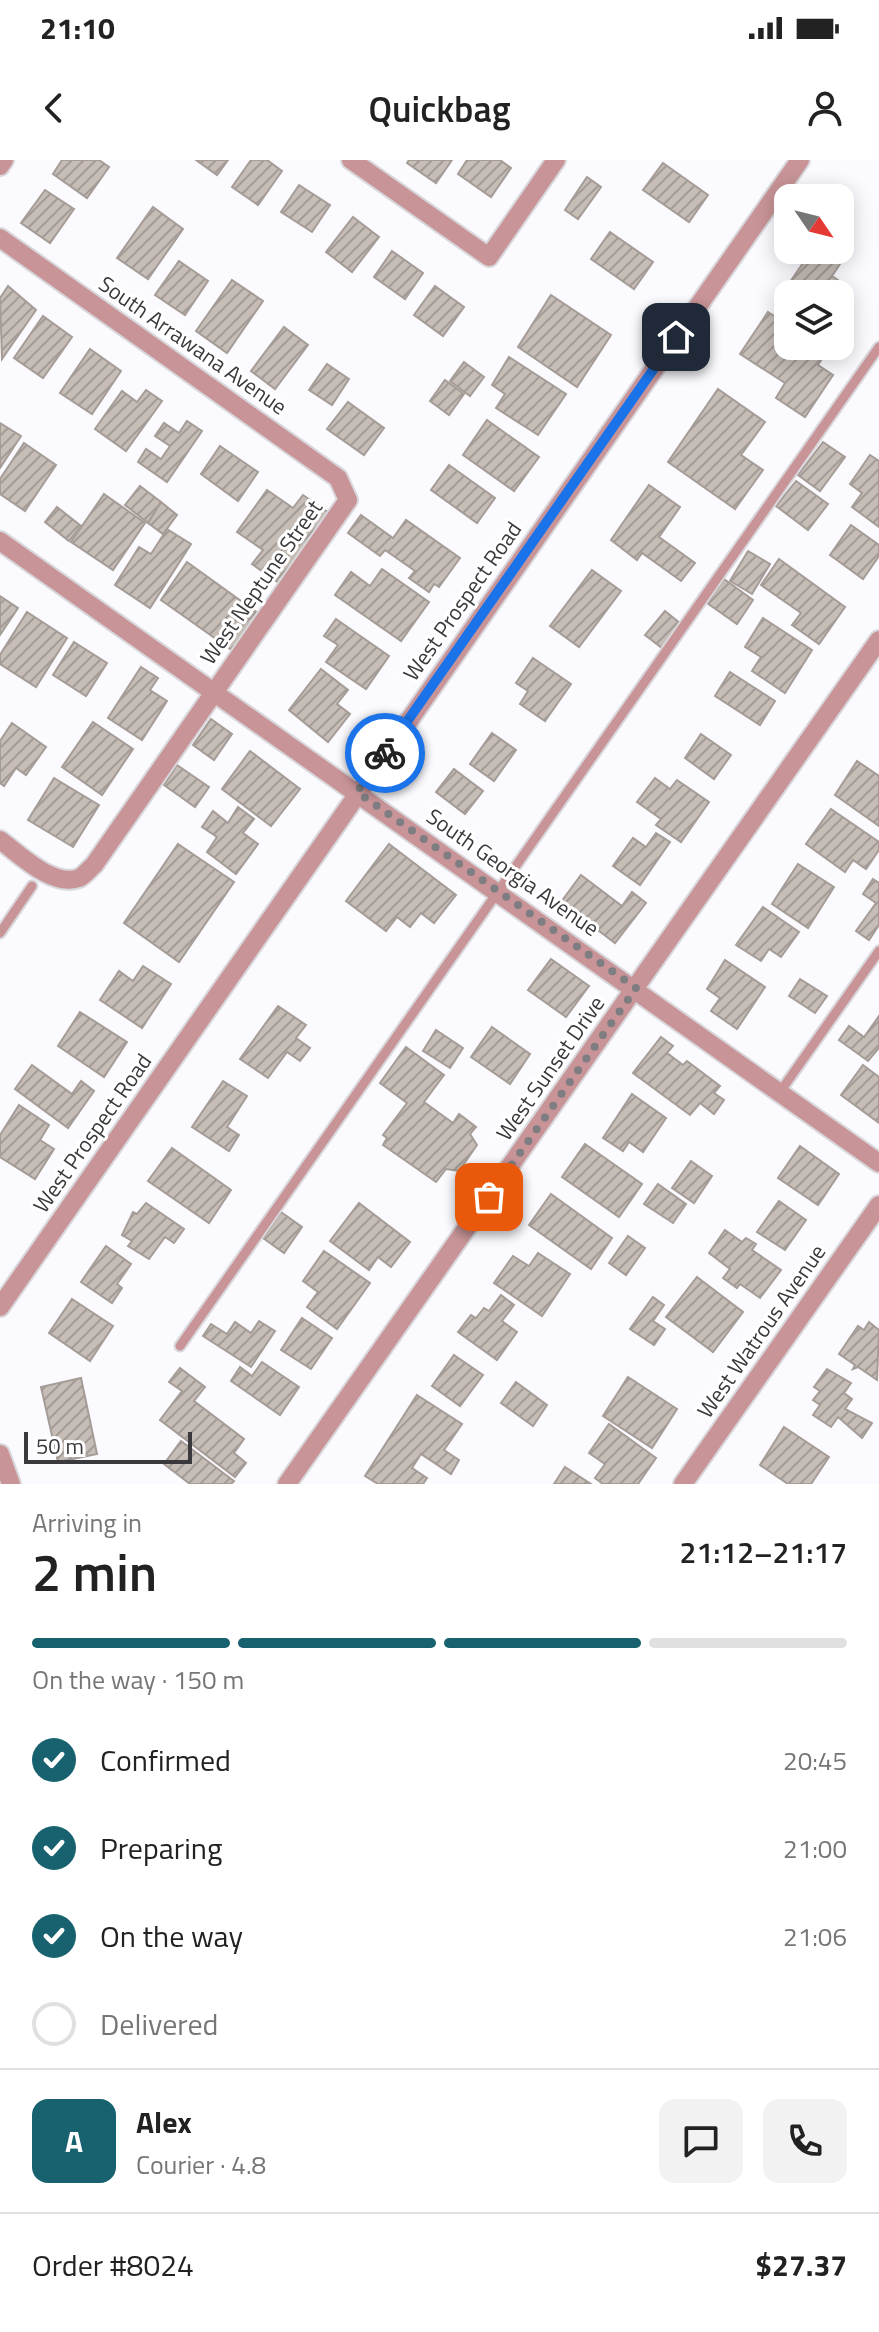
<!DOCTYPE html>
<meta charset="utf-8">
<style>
body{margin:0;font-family:"Titillium Web",sans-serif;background:#f2f2f2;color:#222;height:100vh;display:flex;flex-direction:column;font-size:30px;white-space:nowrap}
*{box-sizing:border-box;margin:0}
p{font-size:26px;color:#767676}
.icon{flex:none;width:44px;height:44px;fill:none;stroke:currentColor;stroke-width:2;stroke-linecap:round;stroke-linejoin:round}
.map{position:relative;height:1324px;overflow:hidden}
.sheet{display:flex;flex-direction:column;background:#fff;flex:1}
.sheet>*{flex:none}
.needle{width:52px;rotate:125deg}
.fabs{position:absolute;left:774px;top:24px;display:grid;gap:16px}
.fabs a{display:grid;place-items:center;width:80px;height:80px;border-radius:16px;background:#fff;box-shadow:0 4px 20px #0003;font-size:40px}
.scale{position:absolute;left:24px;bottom:20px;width:168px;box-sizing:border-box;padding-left:8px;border:4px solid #3a3a3e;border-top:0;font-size:22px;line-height:28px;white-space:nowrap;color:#3a3a3e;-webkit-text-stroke:6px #fff;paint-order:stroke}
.pin{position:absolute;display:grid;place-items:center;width:68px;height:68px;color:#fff;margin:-34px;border-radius:16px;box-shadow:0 4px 12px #0006}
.courier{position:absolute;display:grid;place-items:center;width:80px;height:80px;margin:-40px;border:6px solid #1a73e8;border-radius:50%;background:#fff;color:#222;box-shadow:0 2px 10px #0007}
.summary em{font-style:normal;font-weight:600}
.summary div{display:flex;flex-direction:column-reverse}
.summary{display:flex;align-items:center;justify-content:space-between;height:136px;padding:0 32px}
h1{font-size:52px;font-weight:600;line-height:60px}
.bar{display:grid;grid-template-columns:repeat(4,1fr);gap:12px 8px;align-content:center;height:96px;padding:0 32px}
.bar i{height:10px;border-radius:6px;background:#e0e0e0}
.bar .selected{background:#17626e}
.bar p{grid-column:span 4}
.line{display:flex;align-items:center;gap:20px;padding:0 32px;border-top:2px solid #e0e0e0}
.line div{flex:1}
.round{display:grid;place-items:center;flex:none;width:84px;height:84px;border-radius:16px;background:#f2f2f2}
ol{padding:0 32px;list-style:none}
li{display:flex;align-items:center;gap:24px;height:88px}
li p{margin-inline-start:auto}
li .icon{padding:8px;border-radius:50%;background:#17626e;color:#fff;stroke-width:4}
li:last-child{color:#767676}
li i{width:44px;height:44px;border:4px solid #e0e0e0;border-radius:50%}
.status{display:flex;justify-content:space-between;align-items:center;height:56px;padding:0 40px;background:#fff;direction:ltr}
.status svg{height:22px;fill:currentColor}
header{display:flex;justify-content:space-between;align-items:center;height:104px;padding:0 32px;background:#fff;font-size:36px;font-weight:600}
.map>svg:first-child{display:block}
</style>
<div class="status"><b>21:10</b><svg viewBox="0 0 49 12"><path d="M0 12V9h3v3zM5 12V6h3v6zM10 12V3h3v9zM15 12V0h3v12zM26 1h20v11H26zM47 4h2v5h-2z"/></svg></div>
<header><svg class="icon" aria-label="back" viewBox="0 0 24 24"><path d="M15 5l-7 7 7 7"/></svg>Quickbag<svg class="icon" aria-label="person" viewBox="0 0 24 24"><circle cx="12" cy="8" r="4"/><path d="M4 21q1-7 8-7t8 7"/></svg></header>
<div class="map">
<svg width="879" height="1324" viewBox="0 0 879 1324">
<defs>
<pattern id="building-hatch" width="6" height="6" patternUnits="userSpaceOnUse" patternTransform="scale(2)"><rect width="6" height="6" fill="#c6bdb7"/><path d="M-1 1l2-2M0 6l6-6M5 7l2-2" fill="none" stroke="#a29b96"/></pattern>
</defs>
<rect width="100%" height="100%" fill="#fbfafe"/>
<g fill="url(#building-hatch)" stroke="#a59c97" stroke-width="2">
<path d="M62,0H99L109,7L87,38L53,14Z"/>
<path d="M196,0H228L217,15Z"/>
<path d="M251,0H267L282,11L258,45L232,27Z"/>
<path d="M409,0H452L436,23L407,3Z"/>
<path d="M467,0H500L511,8L491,37L458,14Z"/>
<path d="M663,3L708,35L689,62L643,30Z"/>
<path d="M587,17L601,27L578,59L565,50Z"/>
<path d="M299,25L330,45L312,72L281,52Z"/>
<path d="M45,30L74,49L50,83L21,63Z"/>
<path d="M153,47L183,69L148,119L117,98Z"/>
<path d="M353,57L379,77L352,112L326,92Z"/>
<path d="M610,72L653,102L634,129L591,99Z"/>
<path d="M812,90H819L840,104L832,116L845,125L839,134H808L790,122Z"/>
<path d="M392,91L423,113L405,139L374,117Z"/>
<path d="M179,101L208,121L185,155L155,135Z"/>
<path d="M232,120L263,141L227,193L196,171Z"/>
<path d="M8,126L36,150L2,199L0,138Z"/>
<path d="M435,126L464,147L443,176L414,155Z"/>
<path d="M551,135L611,175L577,227L518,187Z"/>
<path d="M768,152L788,165V186H820L827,191L818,205L833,215L805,257L776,238L785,223L740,194Z"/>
<path d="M43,156L72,177L43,218L14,198Z"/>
<path d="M284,167L308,185L275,229L251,211Z"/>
<path d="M90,189L121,211L92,254L60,233Z"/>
<path d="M509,197L566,234L538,275L496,248L505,234L492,225Z"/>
<path d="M464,202L484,217L470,236L450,221Z"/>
<path d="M327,204L349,219L332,245L309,230Z"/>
<path d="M445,220L464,234L449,255L430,241Z"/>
<path d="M718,229L765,262L741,295L763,310L735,349L668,302Z"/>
<path d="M146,230L162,241L126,291L95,269L122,231L137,242Z"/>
<path d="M348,242L384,268L364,295L327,269Z"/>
<path d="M487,260L539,297L514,331L463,295Z"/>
<path d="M187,261L202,271L167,322L138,302L146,289L161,299L170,286L155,276L164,263L179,273Z"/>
<path d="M0,263L21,276L0,308Z"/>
<path d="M823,282L845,297L820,331L798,315Z"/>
<path d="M24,283L56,305L25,351L0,334V319Z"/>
<path d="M220,286L258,312L238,341L201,314Z"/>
<path d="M870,295L879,301V367L852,347L862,333L850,324Z"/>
<path d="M449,305L495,338L477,363L431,330Z"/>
<path d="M796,321L828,344L808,370L776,346Z"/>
<path d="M649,325L680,347L659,377L695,403L681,421L642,393L637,400L611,380Z"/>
<path d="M140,326L161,342L148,363L125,345Z"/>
<path d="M267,330L293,348L303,335L329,353L279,423L252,404L263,390L237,372Z"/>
<path d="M104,334L145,363L113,410L71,382Z"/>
<path d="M161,342L177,355L163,374L148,363Z"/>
<path d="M57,347L81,366L69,381L45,362Z"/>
<path d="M361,355L393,378L406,360L460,398L439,427L434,424L429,432L409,418L415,411L385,390L380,396L348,373Z"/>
<path d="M851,365L879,385V396L863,419L830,395Z"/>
<path d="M167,369L191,384L150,448L115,425L139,387L151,394Z"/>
<path d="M748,391L770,404L752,434L730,421Z"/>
<path d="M779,399L845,447L819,484L792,465L801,453L761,425Z"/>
<path d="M187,402L262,456L236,493L161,440Z"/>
<path d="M382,409L429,442L401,481L335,435L351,412L370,426Z"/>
<path d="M592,410L621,431L579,487L550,466Z"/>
<path d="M724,419L753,440L737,464L707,443Z"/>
<path d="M0,436L18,448L0,475Z"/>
<path d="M665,451L681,464L662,488L645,475Z"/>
<path d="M27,452L67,478L36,527L0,504V495Z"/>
<path d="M763,458L812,490L785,533L752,511L761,497L745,487Z"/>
<path d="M336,459L389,496L366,529L326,502L338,485L324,476Z"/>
<path d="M74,482L107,503L86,536L53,515Z"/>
<path d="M533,498L571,524L545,561L520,544L528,531L516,523Z"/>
<path d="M141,507L158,518L150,530L167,541L142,580L108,558Z"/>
<path d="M321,509L348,530L337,544L350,554L328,582L289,550Z"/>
<path d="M730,512L775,541L760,565L715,536Z"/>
<path d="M211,559L232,574L214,600L193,585Z"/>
<path d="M93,562L133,589L102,635L62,607Z"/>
<path d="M12,563L46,587L26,615L16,608L4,626L0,623V581Z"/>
<path d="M492,573L516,590L494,621L470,604Z"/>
<path d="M701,574L731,595L714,619L685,598Z"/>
<path d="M250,591L300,629L271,666L222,629Z"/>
<path d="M857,601L879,616V666L835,635Z"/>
<path d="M177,605L209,627L195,647L164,625Z"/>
<path d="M454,609L483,631L465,654L436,632Z"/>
<path d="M54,618L99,645L73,687L28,660Z"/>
<path d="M655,618L670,629L677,620L709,642L681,682L656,665L661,659L637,642Z"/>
<path d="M238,647L254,659L243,673L258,684L236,714L207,692L217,677L202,667L213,651L228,663Z"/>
<path d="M831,649L879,682V690L866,709L853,700L845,712L806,684Z"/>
<path d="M656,673L670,682L640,725L613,706L633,678L646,687Z"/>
<path d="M178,684L234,722L179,802L124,763Z"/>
<path d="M389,684L456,735L434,763L421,753L410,767L397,757L386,771L346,741Z"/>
<path d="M798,704L834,727L808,768L772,744Z"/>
<path d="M581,715L622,746L632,732L646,743L615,783L561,742Z"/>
<path d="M873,719L879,723V765L869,780L856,771L876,743L863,734Z"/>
<path d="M763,747L799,772L781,797L769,789L761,801L736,785Z"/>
<path d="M551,799L589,826L566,857L528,830Z"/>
<path d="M725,800L765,827L737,869L711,851L720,838L707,829Z"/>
<path d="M143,806L171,824L142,868L100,840L119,811L133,821Z"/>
<path d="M800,819L827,836L815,853L789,836Z"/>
<path d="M278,846L306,865L296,878L310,888L300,901L287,892L268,918L240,899Z"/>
<path d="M80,852L127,882L104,917L58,886Z"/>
<path d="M879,856V888L868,901L839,880L849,866L864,877Z"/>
<path d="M492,867L530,894L510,924L471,897Z"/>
<path d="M436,870L463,888L450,908L423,891Z"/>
<path d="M661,877L673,886L667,893L683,905L687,901L720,926L714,933L724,940L714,954L700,943L690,955L633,913Z"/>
<path d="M406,887L444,915L424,942L453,963L459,954L476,967L470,974L477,985L459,1011L446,1009L436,1022L383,985L387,978L383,975L407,943L380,923Z"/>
<path d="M32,905L72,934L81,921L94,931L68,968L15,929Z"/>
<path d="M863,905L879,917V963L841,935Z"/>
<path d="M223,921L247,936L227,967L239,975L229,991L192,967Z"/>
<path d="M632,934L666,958L643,992L629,982L623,991L603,978Z"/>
<path d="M19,945L49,965L40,980L54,989L35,1019L0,997V975Z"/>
<path d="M585,984L642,1024L619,1057L562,1017Z"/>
<path d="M800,986L839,1014L818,1045L778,1018Z"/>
<path d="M172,988L231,1030L209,1063L148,1021Z"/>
<path d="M691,1001L712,1016L694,1043L672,1028Z"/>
<path d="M658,1024L686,1044L673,1063L644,1044Z"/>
<path d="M551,1034L612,1078L591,1109L529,1065Z"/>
<path d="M779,1041L806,1060L785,1090L757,1072Z"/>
<path d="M146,1043L184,1069L174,1083L165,1077L149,1099L128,1086L132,1081L122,1075L133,1052L137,1054Z"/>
<path d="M359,1043L410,1082L391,1107L378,1097L369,1110L330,1081Z"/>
<path d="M281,1052L302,1067L284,1093L263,1078Z"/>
<path d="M725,1070L742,1082L746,1078L756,1084L752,1090L781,1110L760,1138L740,1124L737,1128L723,1118L730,1109L709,1093Z"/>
<path d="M628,1076L645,1088L626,1115L609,1103Z"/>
<path d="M106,1086L131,1104L117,1124L122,1128L112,1143L81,1122Z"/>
<path d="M324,1091L370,1123L337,1169L307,1147L318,1132L303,1121Z"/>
<path d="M538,1093L570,1114L542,1156L494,1123L513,1096L529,1106Z"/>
<path d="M697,1117L743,1152L713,1192L666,1157Z"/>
<path d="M501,1135L514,1145L502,1161L517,1172L497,1200L458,1172L471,1155L476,1158L484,1148L489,1151Z"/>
<path d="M653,1137L664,1145L653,1161L665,1169L654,1185L630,1169Z"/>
<path d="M72,1139L113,1166L90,1201L49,1173Z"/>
<path d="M302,1158L332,1178L311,1209L281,1190Z"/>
<path d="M259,1161L275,1171L251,1207L203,1176L211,1164L227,1174L235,1162L251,1173Z"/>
<path d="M869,1162L879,1170L877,1220L858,1207L853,1209L855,1205L839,1194L858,1166L864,1170Z"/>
<path d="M454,1195L483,1215L460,1246L432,1226Z"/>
<path d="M262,1202L299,1227L280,1255L231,1221L240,1207L252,1216Z"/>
<path d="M180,1208L205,1227L194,1241L244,1279L234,1293L246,1303L235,1317L160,1260L182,1231L169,1222Z"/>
<path d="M827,1209L851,1223L844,1233L852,1239L845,1249L872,1263L862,1278L838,1257L831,1267L813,1255L820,1245L813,1240L820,1231L814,1227Z"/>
<path d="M628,1217L677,1249L652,1288L603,1256Z"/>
<path d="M81,1218L97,1294L58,1302L41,1227Z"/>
<path d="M516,1222L547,1245L533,1266L501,1243Z"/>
<path d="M417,1235L462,1264L444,1290L459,1300L451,1314L421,1294L412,1308L427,1318L423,1324H378L365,1316Z"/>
<path d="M609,1264L656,1298L638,1324H603L595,1318L605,1304L589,1293Z"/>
<path d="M784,1267L829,1297L811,1324H788L760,1305Z"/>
<path d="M181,1281L234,1321L231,1324H190L164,1304Z"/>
<path d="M565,1307L591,1324H554Z"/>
</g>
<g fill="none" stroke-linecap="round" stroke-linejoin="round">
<g stroke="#d8d7db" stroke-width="13">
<g id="service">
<path d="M0,773L32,726"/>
<path d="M780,932L879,791"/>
<path d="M180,1186L879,187"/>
</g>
</g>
<g stroke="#d8d7db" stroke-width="22">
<g id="minor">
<path d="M351,0L489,97L556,0"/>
<path d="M0,6L4,0"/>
<path d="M0,78L338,318L348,340L94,705C90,708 84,716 79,718C53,728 19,694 0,680"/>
<path d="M0,381L879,1003"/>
<path d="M0,1147L800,0"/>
<path d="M0,1294L11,1324"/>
<path d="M287,1324L879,480"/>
<path d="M683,1324L879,1045"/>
</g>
</g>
<use href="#service" stroke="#c89497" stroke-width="9"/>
<use href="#minor" stroke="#c89497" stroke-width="18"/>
</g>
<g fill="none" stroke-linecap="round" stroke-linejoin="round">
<path stroke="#7e7d81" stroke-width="8" stroke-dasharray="0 14.4" d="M385,593L357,632L636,828L489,1037"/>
<path stroke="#1a73e8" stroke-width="10" d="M385,593L676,177"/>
</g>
<g text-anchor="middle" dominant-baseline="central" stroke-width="6" stroke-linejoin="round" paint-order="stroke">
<g font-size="22" fill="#3a3a3e" stroke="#fff">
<text transform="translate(193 185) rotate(35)">South Arrawana Avenue</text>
<text transform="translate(261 422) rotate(-55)">West Neptune Street</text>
<text transform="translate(462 441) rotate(-55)">West Prospect Road</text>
<text transform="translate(513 712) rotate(35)">South Georgia Avenue</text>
<text transform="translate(550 908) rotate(-55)">West Sunset Drive</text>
<text transform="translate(92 973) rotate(-55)">West Prospect Road</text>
<text transform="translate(761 1171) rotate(-55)">West Watrous Avenue</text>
</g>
</g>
</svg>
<div class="fabs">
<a><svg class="needle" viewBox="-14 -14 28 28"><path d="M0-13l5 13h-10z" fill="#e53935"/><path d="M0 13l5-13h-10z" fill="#767676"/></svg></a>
<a><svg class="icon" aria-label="layers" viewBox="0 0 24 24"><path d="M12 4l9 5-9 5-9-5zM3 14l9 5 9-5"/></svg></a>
</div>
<div class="scale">50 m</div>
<div class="pin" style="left:489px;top:1037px;background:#ea580c"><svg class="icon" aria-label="bag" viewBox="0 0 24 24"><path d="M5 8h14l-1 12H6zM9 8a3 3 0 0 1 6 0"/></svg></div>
<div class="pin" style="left:676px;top:177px;background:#1f2937"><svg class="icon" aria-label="home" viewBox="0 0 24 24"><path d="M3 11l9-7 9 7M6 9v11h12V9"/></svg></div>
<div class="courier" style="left:385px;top:593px"><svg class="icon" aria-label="bike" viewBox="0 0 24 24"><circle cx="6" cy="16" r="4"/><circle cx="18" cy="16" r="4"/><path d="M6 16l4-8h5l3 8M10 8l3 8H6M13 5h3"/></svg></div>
</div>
<section class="sheet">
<div class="summary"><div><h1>2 min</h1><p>Arriving in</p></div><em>21:12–21:17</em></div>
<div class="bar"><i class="selected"></i><i class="selected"></i><i class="selected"></i><i></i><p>On the way · 150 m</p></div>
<ol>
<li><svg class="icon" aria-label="check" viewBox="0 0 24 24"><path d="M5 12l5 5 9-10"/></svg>Confirmed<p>20:45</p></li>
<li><svg class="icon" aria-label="check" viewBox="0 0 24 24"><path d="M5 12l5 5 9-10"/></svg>Preparing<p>21:00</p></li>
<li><svg class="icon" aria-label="check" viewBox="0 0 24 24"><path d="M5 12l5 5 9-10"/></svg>On the way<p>21:06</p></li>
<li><i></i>Delivered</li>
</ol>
<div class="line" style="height:144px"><b class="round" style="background:#17626e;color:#fff">A</b><div><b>Alex</b><p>Courier · 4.8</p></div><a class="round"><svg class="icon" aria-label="chat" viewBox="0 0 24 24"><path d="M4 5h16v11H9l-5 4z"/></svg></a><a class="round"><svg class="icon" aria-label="phone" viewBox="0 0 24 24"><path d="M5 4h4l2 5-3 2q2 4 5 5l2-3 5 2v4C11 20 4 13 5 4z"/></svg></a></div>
<div class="line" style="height:104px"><div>Order #8024</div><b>$27.37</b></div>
</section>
